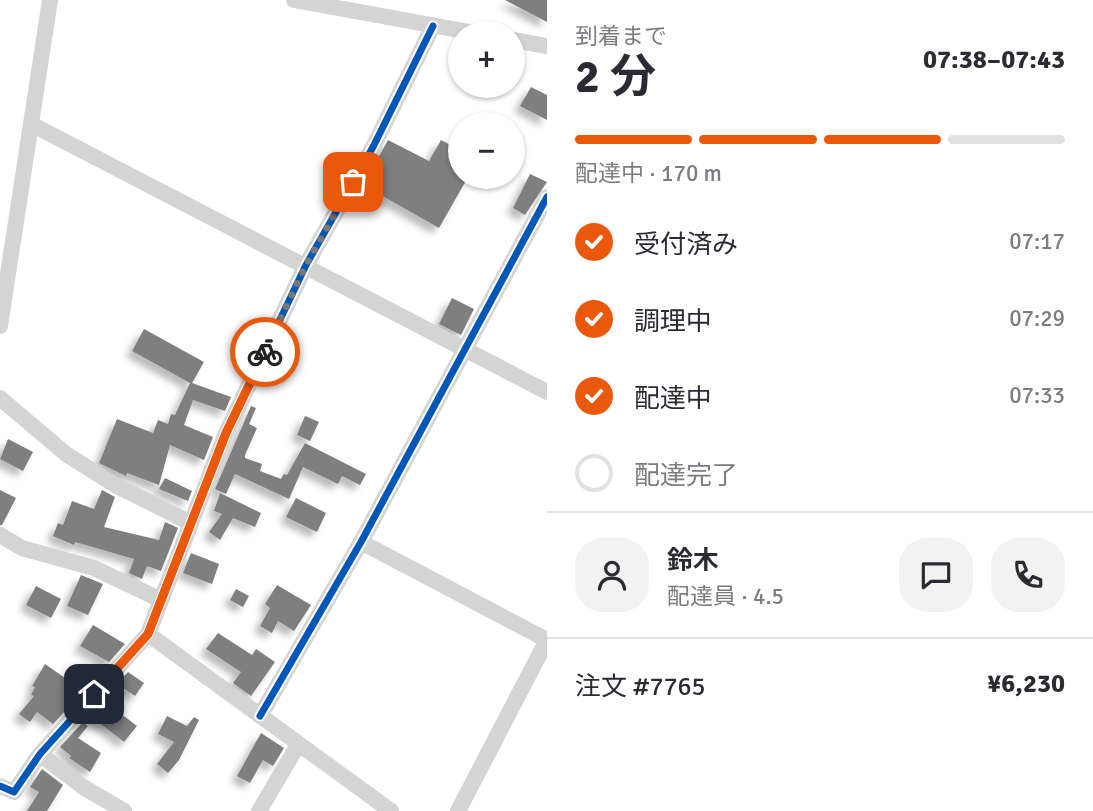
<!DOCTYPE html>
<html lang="ja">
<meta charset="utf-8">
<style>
body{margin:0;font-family:Signika,"Noto Sans JP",sans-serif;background:#f2f2f3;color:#2b2b33;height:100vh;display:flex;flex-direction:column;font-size:26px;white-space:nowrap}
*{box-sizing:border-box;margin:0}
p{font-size:23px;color:#7c7c81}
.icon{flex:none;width:38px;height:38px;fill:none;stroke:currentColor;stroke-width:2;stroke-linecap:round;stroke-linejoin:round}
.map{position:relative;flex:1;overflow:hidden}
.sheet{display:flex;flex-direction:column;background:#fff;width:546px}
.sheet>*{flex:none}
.tools{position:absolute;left:448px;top:21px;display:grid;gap:14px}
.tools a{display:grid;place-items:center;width:77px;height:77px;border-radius:50%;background:#fff;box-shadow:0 2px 5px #0004;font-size:35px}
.pin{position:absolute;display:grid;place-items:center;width:60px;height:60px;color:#fff;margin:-30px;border-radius:14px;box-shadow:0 4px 10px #0006}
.courier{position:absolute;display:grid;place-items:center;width:70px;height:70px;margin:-35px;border:5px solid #ea580c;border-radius:50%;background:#fff;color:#222;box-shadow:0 2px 9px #0007}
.head em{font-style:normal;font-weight:700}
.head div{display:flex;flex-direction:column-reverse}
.head{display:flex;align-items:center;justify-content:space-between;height:119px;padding:0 28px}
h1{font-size:46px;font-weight:700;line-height:52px}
.bar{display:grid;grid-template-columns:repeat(4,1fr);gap:10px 7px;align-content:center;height:84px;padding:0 28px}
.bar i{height:9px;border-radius:5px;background:#e1e1e2}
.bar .selected{background:#ea580c}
.bar p{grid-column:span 4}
.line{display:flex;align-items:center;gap:18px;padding:0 28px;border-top:2px solid #e1e1e2}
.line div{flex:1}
.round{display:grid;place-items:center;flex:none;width:74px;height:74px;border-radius:28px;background:#f2f2f3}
ol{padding:0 28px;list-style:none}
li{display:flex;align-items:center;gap:21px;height:77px}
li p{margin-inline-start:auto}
li .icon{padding:7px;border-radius:50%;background:#ea580c;color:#fff;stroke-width:4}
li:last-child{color:#7c7c81}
li i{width:38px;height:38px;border:4px solid #e1e1e2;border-radius:50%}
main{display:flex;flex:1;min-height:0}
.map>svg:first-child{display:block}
</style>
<main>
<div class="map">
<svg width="547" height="811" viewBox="0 0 547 811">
<defs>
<filter id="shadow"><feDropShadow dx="-6" dy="6" stdDeviation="3.5" flood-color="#0004"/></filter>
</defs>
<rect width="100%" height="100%" fill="#fff"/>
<g fill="#7f7f7f" filter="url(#shadow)">
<path d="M505,0H547V22Z"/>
<path d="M531,87L547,95V120L520,106Z"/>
<path d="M388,140L429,161L441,140L460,150V177H468L439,228L363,185Z"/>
<path d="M530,174L547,182L525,215L513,208Z"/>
<path d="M452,298L474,309L461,335L439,324Z"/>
<path d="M144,329L204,362L192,383L231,397L225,411L193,400L184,425L213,437L204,460L170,445L159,485L127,473L126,476L99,463L117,419L153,433L158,420L168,424L171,414L175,415L190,383L132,351Z"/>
<path d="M251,406L256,408L249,424L257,428L245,455V458L262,464L260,471L281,479L284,474L287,475L305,443L366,474L360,485L342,476L338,484L303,467L289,499L235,474L226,494L215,489Z"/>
<path d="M305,416L319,422L310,441L297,435Z"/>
<path d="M8,439L33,452L23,471L0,459Z"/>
<path d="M165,478L192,491L188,501L159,489Z"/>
<path d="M0,490L16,498L2,525H0Z"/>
<path d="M102,490L115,497L104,527L159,540L165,522L178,528L161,571L147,566L142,579L129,573L134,559L75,542L74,545L53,536L58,523L63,525L72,501L94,509Z"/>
<path d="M220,493L261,513L255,527L233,518L220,540L209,532L222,514L214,511Z"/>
<path d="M296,498L326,513L317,532L286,517Z"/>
<path d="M191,553L219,564L212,584L183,573Z"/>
<path d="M81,575L103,584L88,615L67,606Z"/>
<path d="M277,585L311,605L294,631L278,621L272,633L260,626L270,608L265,604Z"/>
<path d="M36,586L61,599L51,618L26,605Z"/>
<path d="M236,589L249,596L243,607L230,600Z"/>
<path d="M93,625L125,644L109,662L80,646Z"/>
<path d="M218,633L252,655L256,649L275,662L251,696L233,683L241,672L206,649Z"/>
<path d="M45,664L78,687L67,709L53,724L37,712L30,722L19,714L34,696L31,695L35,687L32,686Z"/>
<path d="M128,672L144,683L135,696L117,684Z"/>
<path d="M103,700L137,726L124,742L89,715Z"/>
<path d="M167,716L187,726L194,717L199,720L179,760L168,773L157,764L174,742L158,734Z"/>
<path d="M83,722L88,726L78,738L101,753L90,772L69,758L71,756L60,747Z"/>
<path d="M261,733L284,748L273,766L263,760L250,783L237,776Z"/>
<path d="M42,769L63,785L47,811H27L39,792L30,787Z"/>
</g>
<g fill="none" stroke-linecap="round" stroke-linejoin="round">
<g stroke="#d4d4d4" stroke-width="16">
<path d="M294,0L475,33"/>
<path d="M513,40L547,46"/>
<path d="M33,125L547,392"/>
<path d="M0,326L50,0"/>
<path d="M0,398L66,454L115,485L191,523"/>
<path d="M0,535L22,548L94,568L161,600"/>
<path d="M361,542L547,640"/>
<path d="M148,634L391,811"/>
<path d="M260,716L361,542L547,197"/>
<path d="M40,754L83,787L124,811"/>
<path d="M0,786L14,792L40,754L148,634L226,433L306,265L373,147L433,26"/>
<path d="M259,811L298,745"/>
<path d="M458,811L547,640"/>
</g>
<g stroke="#fff" stroke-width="11">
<g id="cycleway">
<path d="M260,716L361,542L547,197"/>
<path d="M0,786L14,792L40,754L148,634L226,433L306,265L373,147L433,26"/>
</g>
</g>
<use href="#cycleway" stroke="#0057b8" stroke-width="7"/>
</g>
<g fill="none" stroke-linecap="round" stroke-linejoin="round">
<path stroke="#787878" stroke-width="7" stroke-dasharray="0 12.6" d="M265,352L306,265L353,182"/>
<path stroke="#ea580c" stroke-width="9" d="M94,694L148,634L226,433L265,352"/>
</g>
</svg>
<div class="tools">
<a>+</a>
<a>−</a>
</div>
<div class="pin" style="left:353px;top:182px;background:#ea580c"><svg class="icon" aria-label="bag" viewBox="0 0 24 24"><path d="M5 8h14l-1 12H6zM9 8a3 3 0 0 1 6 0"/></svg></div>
<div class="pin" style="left:94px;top:694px;background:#1f2937"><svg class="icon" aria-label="home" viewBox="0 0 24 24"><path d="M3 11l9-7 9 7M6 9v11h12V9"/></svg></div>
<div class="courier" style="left:265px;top:352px"><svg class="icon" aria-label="bike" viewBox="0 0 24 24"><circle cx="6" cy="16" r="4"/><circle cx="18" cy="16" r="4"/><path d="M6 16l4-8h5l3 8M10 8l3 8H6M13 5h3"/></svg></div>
</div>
<section class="sheet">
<div class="head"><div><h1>2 分</h1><p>到着まで</p></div><em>07:38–07:43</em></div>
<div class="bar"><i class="selected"></i><i class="selected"></i><i class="selected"></i><i></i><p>配達中 · 170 m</p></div>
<ol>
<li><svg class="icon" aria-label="check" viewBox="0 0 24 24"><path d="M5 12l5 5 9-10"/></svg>受付済み<p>07:17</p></li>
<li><svg class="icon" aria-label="check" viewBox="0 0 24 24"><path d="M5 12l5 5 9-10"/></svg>調理中<p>07:29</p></li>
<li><svg class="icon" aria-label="check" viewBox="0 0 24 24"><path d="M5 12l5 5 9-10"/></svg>配達中<p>07:33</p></li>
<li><i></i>配達完了</li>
</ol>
<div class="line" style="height:126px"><a class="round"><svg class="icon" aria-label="person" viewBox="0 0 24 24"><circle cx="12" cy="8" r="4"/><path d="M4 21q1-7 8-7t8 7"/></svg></a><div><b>鈴木</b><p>配達員 · 4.5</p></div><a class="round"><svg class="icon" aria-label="chat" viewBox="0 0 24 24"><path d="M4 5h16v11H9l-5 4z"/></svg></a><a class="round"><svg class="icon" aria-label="phone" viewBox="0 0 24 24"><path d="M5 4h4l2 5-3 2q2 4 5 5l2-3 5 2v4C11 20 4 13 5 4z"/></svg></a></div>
<div class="line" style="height:91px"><div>注文 #7765</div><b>¥6,230</b></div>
</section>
</main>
